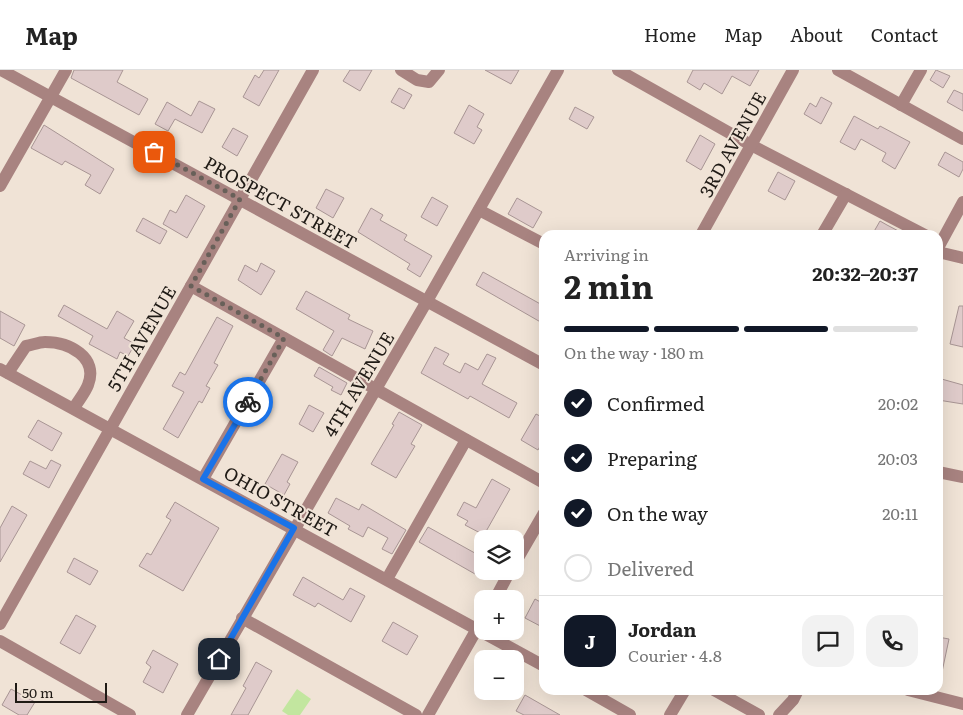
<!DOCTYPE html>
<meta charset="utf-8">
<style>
body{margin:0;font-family:Literata,serif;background:#f2f2f2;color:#222;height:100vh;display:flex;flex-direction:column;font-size:19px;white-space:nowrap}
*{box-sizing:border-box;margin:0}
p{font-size:16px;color:#767676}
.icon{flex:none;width:28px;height:28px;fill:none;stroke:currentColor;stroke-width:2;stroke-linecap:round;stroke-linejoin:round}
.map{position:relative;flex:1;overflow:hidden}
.side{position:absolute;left:539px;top:160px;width:404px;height:465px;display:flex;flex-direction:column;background:#fff;border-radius:15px;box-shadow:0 5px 20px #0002}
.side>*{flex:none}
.fabs{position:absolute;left:474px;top:460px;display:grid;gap:10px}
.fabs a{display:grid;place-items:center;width:50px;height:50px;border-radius:10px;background:#fff;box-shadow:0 5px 20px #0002;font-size:25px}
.scale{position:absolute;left:15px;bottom:12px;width:92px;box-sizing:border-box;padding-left:5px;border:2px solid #1f1a15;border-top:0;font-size:14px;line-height:18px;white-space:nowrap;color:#1f1a15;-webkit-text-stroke:4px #f0e3d6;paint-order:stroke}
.pin{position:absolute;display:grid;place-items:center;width:42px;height:42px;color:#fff;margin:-21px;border-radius:10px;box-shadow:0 2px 8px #0006}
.courier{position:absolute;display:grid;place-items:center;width:50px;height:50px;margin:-25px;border:4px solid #1a73e8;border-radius:50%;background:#fff;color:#222;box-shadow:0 1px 6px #0007}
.summary em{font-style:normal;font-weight:700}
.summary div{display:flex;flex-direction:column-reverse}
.summary{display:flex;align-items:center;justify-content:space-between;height:85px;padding:0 25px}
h1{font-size:32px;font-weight:700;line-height:38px}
.bar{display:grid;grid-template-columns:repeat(4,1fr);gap:8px 5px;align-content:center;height:60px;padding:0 25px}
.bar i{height:6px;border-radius:4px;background:#e0e0e0}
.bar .active{background:#111827}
.bar p{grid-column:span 4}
.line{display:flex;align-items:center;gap:12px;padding:0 25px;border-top:1px solid #e0e0e0}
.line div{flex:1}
.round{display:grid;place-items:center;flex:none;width:52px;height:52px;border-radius:15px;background:#f2f2f2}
ol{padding:0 25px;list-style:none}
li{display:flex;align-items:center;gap:15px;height:55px}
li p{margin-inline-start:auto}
li .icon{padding:5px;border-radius:50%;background:#111827;color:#fff;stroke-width:4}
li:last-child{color:#767676}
li i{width:28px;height:28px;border:2px solid #e0e0e0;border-radius:50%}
header{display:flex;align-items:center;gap:30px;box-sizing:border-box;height:70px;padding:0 25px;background:#fff;border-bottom:1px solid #e0e0e0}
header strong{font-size:24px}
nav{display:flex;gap:28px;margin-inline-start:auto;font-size:18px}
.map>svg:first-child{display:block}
</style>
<header>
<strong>Map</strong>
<nav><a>Home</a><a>Map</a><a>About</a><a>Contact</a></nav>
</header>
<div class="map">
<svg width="963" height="645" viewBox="0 0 963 645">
<rect width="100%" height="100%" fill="#f0e3d6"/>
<path fill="#c2e69f" d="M297,619L311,629L300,645H288L282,641Z"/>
<g fill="#dfcbca" stroke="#a89594">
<path d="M74,0H123L117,12L148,29L139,45L71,8Z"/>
<path d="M264,0H279L259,36L243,27L255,5L259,8Z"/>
<path d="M350,0H372L360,21L343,11Z"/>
<path d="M485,0H519L511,14Z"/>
<path d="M693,0H759L750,16L732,6L722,24L704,13L700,20L687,12Z"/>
<path d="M936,0L950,6L943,18L930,10Z"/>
<path d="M399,18L412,25L404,39L391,32Z"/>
<path d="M954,20L963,24V41L947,32Z"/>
<path d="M821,27L832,33L821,54L804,44L810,33L816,37Z"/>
<path d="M199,31L215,39L202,63L175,49L168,61L155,54L167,32L191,46Z"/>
<path d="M469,35L484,44L477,57L482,60L474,74L454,63Z"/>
<path d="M575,37L594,47L587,59L569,49Z"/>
<path d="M854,46L878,59L880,56L910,72L895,99L882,91L886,83L861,69L855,80L840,72Z"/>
<path d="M44,55L114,99L100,124L85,115L91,105L65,91L62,95L31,78Z"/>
<path d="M233,58L248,66L237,86L222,77Z"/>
<path d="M700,65L715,74L701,100L686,91Z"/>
<path d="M945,82L963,92V99L959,107L938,95Z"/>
<path d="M778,102L795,111L785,130L768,121Z"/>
<path d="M326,119L344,128L333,148L316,138Z"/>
<path d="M186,125L205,136L187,168L163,154L170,140L176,143Z"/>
<path d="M432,127L448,136L437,156L421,147Z"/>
<path d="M517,128L542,142L533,158L508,144Z"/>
<path d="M371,138L383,145L380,150L407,165L404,170L432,186L420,207L407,199L410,194L358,162Z"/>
<path d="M143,148L167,161L160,174L136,161Z"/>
<path d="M880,151L887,155L906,165H872Z"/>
<path d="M261,193L275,201L261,225L238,210L245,195L257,202Z"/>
<path d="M483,202L544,236V254L476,215Z"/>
<path d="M306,221L350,245L348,249L373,261L365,279L342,268L332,286L323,280L334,261L296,239Z"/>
<path d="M64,235L107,259L117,241L134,251L124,268L135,274L128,286L120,282L117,289L89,274L93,266L58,246Z"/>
<path d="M959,236H963V277L950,274Z"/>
<path d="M0,241L25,255L14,276L0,268Z"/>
<path d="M217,247L233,256L214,293L218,295L206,316L210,318L202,333L199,331L178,368L163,359L184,322L172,316L180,302L185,305Z"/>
<path d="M435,277L449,284L443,294L460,303L465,293L478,300L487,284L496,288L482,314L517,333L509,348L470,326L468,329L421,303Z"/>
<path d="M319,297L347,313L341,325L331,320L333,317L314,306Z"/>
<path d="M938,308L963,315V334L938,330Z"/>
<path d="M309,335L324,343L313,362L299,354Z"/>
<path d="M399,342L422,355L411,374L415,376L396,408L371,394L394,355L392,354Z"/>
<path d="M536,344L544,348V369L538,380L521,370Z"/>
<path d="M38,350L62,363L52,381L28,367Z"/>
<path d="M282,384L298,392L287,412L290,414L284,425L265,414Z"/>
<path d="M51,390L61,395L49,418L23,404L30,391L46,399Z"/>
<path d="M492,409L510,419L484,465L465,455L468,451L457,445L464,432L476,438Z"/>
<path d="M336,428L359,440L362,434L406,460L392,484L382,479L388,468L368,457L363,467L348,459L350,456L328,443Z"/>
<path d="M175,432L219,458L183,521L139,496L147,483L151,485L171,450L166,447Z"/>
<path d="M12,436L27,445L0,492V458Z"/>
<path d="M428,457L482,487L475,504L419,472Z"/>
<path d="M74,488L98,501L90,515L67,502Z"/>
<path d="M303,507L343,530L350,518L365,526L351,552L318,533L315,537L293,525Z"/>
<path d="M535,529L544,534V558L525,548Z"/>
<path d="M76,545L96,556L80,584L60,573Z"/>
<path d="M393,552L418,566L407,585L382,571Z"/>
<path d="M938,567L949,569L942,602L938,601Z"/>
<path d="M153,580L178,594L163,623L143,612L151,597L146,593Z"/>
<path d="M256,592L272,601L248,645H231L246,618L243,616Z"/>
<path d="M11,619L35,632L27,645H19L2,635Z"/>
<path d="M525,625L560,645H524L516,641Z"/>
</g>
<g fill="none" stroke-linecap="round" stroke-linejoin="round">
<g stroke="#a88380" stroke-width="12">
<path d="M1,0L544,295"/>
<path d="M401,0L417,10L429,12L439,0"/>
<path d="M618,0L751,75L925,165"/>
<path d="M838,0L963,69"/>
<path d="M901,35L921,0"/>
<path d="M0,116L66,0"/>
<path d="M479,140L544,174"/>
<path d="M701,165L793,0"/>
<path d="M822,165L846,124"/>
<path d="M938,178L963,132"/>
<path d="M938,182L963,188"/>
<path d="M191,216L544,413"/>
<path d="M0,299L544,596"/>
<path d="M8,303L26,276C32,275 39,272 45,272C69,272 99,287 88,315C85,323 78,331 74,338"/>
<path d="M938,402L963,407"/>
<path d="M203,409L284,268"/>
<path d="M515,493L544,443"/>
<path d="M387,509L466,370"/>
<path d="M495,529L510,501"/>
<path d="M242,548L416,645"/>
<path d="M0,554L313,0"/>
<path d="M0,571L130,645"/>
<path d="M586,620L630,645"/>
<path d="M714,620L759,645"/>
<path d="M908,620L963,634"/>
<path d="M187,645L427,231L558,0"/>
<path d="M428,645L482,550"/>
<path d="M670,645L685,620"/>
<path d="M779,645L793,630L798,620"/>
</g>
</g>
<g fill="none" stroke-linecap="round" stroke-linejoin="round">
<path stroke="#686059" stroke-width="5" stroke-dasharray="0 9" d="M154,82L240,129L191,216L284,268L248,332"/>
<path stroke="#1a73e8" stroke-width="6" d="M219,589L294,458L203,409L248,332"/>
</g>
<g text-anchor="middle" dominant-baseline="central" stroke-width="4" stroke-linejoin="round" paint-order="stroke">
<g font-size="18" fill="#1f1a15" stroke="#f0e3d6">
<text transform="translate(732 74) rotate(-61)">3RD AVENUE</text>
<text transform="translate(281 132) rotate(29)">PROSPECT STREET</text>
<text transform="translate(141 268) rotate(-60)">5TH AVENUE</text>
<text transform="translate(358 314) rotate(-59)">4TH AVENUE</text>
<text transform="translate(281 431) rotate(29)">OHIO STREET</text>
</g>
</g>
</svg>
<div class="fabs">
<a><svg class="icon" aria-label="layers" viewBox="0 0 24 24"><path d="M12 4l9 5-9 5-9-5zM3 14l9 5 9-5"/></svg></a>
<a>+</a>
<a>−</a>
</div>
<div class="scale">50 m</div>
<div class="pin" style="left:154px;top:82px;background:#ea580c"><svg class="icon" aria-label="bag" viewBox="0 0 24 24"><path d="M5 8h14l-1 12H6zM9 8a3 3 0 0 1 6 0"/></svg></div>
<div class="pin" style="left:219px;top:589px;background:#1f2937"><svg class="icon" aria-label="home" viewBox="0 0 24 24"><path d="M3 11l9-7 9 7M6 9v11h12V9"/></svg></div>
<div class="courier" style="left:248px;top:332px"><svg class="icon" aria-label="bike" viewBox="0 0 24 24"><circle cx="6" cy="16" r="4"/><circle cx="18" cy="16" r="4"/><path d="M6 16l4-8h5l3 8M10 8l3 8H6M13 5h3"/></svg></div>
<section class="side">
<div class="summary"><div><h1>2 min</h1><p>Arriving in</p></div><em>20:32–20:37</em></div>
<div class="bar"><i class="active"></i><i class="active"></i><i class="active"></i><i></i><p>On the way · 180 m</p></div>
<ol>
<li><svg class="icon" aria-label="check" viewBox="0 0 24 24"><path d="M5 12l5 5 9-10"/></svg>Confirmed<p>20:02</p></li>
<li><svg class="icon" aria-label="check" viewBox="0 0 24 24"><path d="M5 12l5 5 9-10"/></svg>Preparing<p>20:03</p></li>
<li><svg class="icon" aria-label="check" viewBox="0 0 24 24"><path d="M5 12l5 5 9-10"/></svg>On the way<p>20:11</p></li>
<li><i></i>Delivered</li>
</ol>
<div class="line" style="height:90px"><b class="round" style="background:#111827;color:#fff">J</b><div><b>Jordan</b><p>Courier · 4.8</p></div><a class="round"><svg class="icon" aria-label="chat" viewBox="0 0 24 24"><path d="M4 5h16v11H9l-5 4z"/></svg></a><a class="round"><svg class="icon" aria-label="phone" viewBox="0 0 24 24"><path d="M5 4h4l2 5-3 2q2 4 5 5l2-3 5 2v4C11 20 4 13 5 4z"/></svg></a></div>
</section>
</div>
